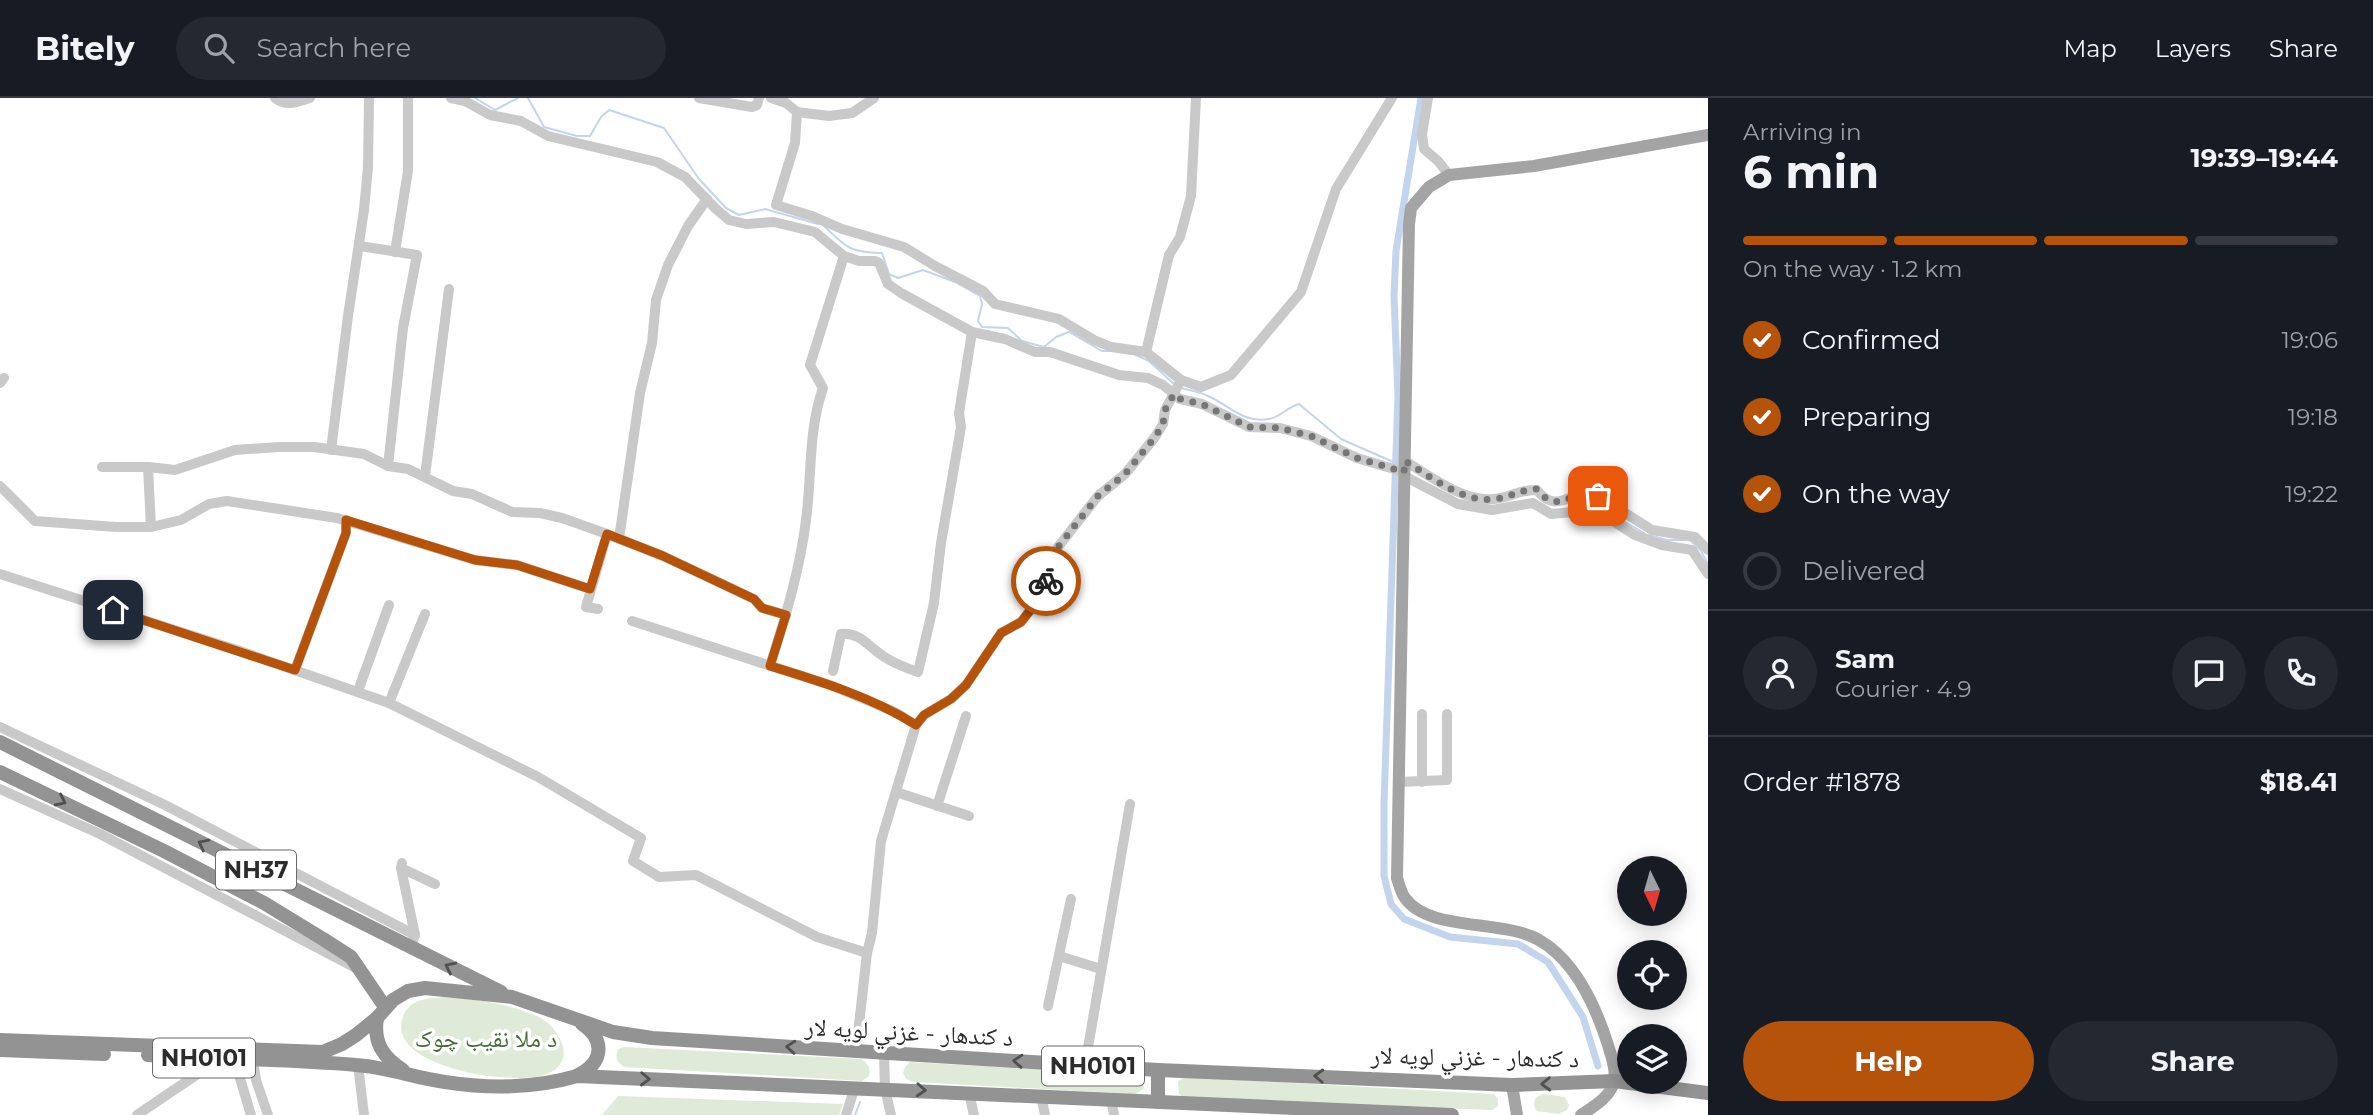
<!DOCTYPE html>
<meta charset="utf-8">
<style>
body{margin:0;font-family:Montserrat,"Noto Naskh Arabic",sans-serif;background:#242831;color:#f1f3f6;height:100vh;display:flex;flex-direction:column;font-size:26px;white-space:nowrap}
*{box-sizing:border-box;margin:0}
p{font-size:23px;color:#9ea1a6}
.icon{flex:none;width:38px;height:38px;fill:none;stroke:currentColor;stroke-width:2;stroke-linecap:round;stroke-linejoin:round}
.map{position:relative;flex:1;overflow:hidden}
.details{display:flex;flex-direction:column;background:#171b24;width:665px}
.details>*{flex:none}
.needle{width:46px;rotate:175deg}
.tools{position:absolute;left:1617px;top:758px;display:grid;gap:14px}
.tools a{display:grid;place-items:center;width:70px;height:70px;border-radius:50%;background:#171b24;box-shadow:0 4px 18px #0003;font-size:35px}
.pin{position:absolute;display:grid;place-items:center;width:60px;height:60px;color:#fff;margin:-30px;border-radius:14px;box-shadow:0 4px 10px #0006}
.courier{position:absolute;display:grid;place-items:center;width:70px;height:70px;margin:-35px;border:5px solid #b45309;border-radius:50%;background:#fff;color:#222;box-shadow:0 2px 9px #0007}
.overview em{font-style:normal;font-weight:700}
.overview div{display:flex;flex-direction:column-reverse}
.overview{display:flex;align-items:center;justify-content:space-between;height:119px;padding:0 35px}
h1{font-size:46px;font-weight:700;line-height:52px}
.bar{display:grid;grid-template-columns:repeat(4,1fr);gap:10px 7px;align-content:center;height:84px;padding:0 35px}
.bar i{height:9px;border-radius:5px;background:#363941}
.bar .current{background:#b45309}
.bar p{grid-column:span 4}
.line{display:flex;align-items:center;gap:18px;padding:0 35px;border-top:2px solid #363941}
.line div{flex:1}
.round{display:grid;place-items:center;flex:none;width:74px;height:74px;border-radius:37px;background:#242831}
ol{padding:0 35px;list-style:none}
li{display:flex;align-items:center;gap:21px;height:77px}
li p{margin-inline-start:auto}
li .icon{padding:7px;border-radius:50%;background:#b45309;color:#fff;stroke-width:4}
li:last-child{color:#9ea1a6}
li i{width:38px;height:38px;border:4px solid #363941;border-radius:50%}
.primary-button{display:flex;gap:14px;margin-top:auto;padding:14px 35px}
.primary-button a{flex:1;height:80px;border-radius:42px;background:#b45309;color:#fff;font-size:28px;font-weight:700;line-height:80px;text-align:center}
.primary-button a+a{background:#242831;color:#f1f3f6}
header{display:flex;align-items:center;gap:42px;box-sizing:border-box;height:98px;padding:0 35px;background:#171b24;border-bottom:2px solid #363941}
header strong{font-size:33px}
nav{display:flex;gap:38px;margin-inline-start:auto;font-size:24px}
.search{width:490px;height:63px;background:#242831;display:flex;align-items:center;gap:18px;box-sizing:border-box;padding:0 24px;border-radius:38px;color:#9ea1a6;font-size:26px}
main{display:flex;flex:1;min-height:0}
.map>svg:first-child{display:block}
</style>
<header>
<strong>Bitely</strong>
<div class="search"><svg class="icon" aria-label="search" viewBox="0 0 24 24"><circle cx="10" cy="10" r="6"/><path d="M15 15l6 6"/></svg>Search here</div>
<nav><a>Map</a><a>Layers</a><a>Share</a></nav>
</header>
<main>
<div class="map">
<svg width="1708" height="1017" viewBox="0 0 1708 1017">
<rect width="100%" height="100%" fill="#fff"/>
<g fill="#dfebd8">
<path d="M450,899C480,902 511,906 539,919C558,929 577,960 551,974C537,982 514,980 498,979C471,977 392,961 402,922C408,899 430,900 450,899Z"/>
<path d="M624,949L861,961C868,966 871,969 869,978L862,983L624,969C616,963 615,960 618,951Z"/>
<path d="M910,964L1137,977L1142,980L1144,990L1136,996L913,984L906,981L903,975L905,969Z"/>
<path d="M1185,979L1494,996L1498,1001V1008L1492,1012L1187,1001L1179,996L1178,983Z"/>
<path d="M1544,996L1565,999L1569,1007L1567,1012L1559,1016L1537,1013C1531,1006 1534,998 1544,996Z"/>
<path d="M618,998L843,1006L839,1017H602Z"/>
</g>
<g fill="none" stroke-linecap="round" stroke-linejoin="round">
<g stroke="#c3d4ed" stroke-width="2">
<path d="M475,0L495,12L518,0"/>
<path d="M528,0L544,29L577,38H590L601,19L609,12L664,30L699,81L726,110L739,117L765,111L818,126"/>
<path d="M823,127C847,150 848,154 882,155L889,176L898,180L923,172L955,184L980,198L982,206L978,223L982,229L1008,230L1022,243L1044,249L1056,239L1069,234L1102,253H1111"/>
<path d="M1136,257L1149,263L1173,285"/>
<path d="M1181,290C1190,292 1200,294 1208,298C1229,307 1244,326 1269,321C1281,319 1287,309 1299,306L1341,341L1398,366"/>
<path d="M1568,410L1575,408L1584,400L1599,408"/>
<path d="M1603,411L1644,435"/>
<path d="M1649,437L1667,442H1685"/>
<path d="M1690,442L1701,453L1708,466"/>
<path d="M855,1017L860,1004"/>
</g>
<path stroke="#c3d4ed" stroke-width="7" d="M1421,0L1396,153L1394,198L1398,298L1384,705V778L1391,806L1404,821L1450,839L1518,846L1548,864L1583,919L1598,968"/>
<g stroke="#c9c9c9" stroke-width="10">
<path d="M275,0C287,9 297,4 310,0"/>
<path d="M451,0L465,3L490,17L521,23L548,38L657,64L685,79L716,111L729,122L746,126L774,124L815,134L844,158L859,163H875L879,165L888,186L901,195L972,234L1005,241L1035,254H1050L1119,277L1148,280L1163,287L1180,301L1202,306L1249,329L1280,330L1311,338L1357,360L1404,374"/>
<path d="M699,0L752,9L757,7L759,0"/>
<path d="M771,0L786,5L797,14L829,18L852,15L874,0"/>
<path d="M1428,0L1422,36L1424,51L1438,63L1449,77"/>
<path d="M797,14L795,45L776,107L812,118L842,131L904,149L935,168L983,193L995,206L1059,221L1094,242L1111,249L1146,254L1181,282L1201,289L1231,277L1301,194L1336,91L1392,0"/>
<path d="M360,148L417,157L403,230L388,368"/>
<path d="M395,154L408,73V0"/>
<path d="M1146,254L1169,157L1180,139L1191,98L1196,0"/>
<path d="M0,285L4,280"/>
<path d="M331,352L348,218L364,112L368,69L369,0"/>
<path d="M1405,363C1430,378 1463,404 1494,401C1509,400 1521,391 1537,392C1555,416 1570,395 1592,394L1652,432L1695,439L1708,452"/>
<path d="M102,369H148L175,372L235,352L279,349H314L364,356L388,368L408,371L453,393L472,396L512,414L540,415L562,420L607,436L663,458L754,501L762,510L786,517"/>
<path d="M148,369L151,429"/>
<path d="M425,378L449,191"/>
<path d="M1404,378L1458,406L1492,412L1533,405L1551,416L1596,412L1635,437L1662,447L1692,452L1708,476"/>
<path d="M0,388L35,423L116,429H151L181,422L209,406L227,403L337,420L475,462L517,467L590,491"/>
<path d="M619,441L640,295L652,245L656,202L668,167L688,128L707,101"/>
<path d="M0,476L237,552L389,605L538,679L641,740L633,763L659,779L696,777L817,839L867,855"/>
<path d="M598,511L586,509L607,436"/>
<path d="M632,523L830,587L895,614L916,627"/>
<path d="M770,568C785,520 800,472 806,422C812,378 808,333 823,290L810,267L844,158"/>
<path d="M295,572L346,435V422"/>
<path d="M833,573L841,536C859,533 871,551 886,560C896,566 906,570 918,574L934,505L941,445L961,329L959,315L972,234"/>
<path d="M358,593L389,507"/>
<path d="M389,605L425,516"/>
<path d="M0,629L165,707L415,837L412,844L418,853"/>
<path d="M1399,684L1447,682V616"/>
<path d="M1422,684V616"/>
<path d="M0,691L100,736L356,870"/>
<path d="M896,694L969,718"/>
<path d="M937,708L966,618"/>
<path d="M402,765L401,770L415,837"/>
<path d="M401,770L435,786"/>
<path d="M1059,858L1101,871"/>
<path d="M1048,908L1071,801"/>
<path d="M856,954L867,855L872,835L881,743L916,627L924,617L951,601L966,587L1001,535L1021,524L1032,510L1047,481L1058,449L1098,398L1125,376L1155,339L1163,326L1165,312L1181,282"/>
<path d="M884,955L885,991L891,1017"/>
<path d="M233,957L251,1017"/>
<path d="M253,962L256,982L268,1017"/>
<path d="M358,967L364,1017"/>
<path d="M1085,967L1130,706"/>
<path d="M969,995L974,1017"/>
<path d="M1041,998L1045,1017"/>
<path d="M1111,1001L1114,1017"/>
<path d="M137,1017L211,967L213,961"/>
<path d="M846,1017L855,989"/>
</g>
<g stroke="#a4a4a4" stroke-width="12">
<path d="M1512,987L1517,1017"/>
<path d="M1581,1017C1593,1009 1611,999 1614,983C1617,972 1611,958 1608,947C1596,909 1576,863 1539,842C1503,821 1429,834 1405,800C1401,795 1399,786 1397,780L1409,126L1411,110L1429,89L1449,77L1534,68L1708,37"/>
</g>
<g stroke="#939393" stroke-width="14">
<path d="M0,644L501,894"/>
<path d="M0,674L164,753L264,805L323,841L351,859L385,909"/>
<path d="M377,920C373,945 383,959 403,972"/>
<path d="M0,942L323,954L342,946L356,937L377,920L393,902L408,893L425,890L512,899L613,934L652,940L1158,972L1512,987L1614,983L1708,995"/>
<path d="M0,952L104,956"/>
<path d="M148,957C217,961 287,961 356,967C387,969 415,980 445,984C490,991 533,991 577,978L1452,1017"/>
<path d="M578,977C603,965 606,942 582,926"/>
<path d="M1158,1004V972"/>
</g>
</g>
<defs><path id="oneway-chevron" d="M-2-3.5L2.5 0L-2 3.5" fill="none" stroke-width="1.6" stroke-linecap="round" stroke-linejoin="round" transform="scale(1.75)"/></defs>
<g stroke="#505050">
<use href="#oneway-chevron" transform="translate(61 703) rotate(26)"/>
<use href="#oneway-chevron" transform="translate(203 746) rotate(-153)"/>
<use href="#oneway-chevron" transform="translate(450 869) rotate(-154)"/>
<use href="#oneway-chevron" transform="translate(791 949) rotate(-176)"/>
<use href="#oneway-chevron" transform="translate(1018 963) rotate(-176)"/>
<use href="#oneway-chevron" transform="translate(1319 978) rotate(-178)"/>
<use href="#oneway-chevron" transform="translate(645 981) rotate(2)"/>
<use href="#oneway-chevron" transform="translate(1546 986) rotate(178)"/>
<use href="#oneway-chevron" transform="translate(921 992) rotate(3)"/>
</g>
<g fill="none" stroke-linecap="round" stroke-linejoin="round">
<path stroke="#767676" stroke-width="7" stroke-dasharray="0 12.6" d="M1046,483L1058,449L1098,398L1125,376L1155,339L1163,326L1165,312L1174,296L1180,301L1202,306L1249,329L1280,330L1311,338L1357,360L1404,374L1405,363C1430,378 1463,405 1494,401C1509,400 1521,391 1537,391C1559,422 1577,384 1598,398"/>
<path stroke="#b45309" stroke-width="9" d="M113,512L295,572L346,435V422L475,462L517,467L590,491L607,436L663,458L754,501L762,510L786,517L770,568C819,583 872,599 916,627L924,617L951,601L966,587L1001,535L1021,524L1032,510L1046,483"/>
</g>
<g text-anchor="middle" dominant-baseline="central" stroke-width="7" stroke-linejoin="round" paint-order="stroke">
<g fill="#fff" stroke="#6b6b6b" stroke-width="2">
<rect x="216" y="752.5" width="80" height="39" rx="5"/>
<rect x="153" y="940.5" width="102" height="39" rx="5"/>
<rect x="1042" y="948.5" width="102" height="39" rx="5"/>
</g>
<g font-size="23" font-weight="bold" fill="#2c2c2c">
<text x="256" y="772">NH37</text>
<text x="204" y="960">NH0101</text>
<text x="1093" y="968">NH0101</text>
</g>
<g font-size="24" fill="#2c2c2c" stroke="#fff">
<text transform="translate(909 934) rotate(3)">د کندهار - غزني لويه لار</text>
<text transform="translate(1475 959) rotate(1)">د کندهار - غزني لويه لار</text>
</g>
<g font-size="24" fill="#456a38" stroke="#fff">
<text x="486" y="940">د ملا نقيب چوک</text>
</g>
</g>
</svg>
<div class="tools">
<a><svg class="needle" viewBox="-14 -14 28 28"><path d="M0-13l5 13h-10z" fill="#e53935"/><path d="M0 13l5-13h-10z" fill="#9ea1a6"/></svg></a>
<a><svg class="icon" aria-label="locate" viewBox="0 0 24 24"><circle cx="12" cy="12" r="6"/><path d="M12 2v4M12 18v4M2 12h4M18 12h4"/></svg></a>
<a><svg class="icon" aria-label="layers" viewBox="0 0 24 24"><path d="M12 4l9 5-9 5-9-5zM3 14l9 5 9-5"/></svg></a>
</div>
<div class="pin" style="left:1598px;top:398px;background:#ea580c"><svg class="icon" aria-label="bag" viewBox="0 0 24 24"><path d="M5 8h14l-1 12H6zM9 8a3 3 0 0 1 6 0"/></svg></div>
<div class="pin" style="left:113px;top:512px;background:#1f2937"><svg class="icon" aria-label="home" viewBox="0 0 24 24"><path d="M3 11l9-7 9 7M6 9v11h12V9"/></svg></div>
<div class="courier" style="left:1046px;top:483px"><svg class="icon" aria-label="bike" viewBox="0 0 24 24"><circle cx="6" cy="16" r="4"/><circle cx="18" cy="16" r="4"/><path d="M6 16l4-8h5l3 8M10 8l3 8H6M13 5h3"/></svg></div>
</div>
<section class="details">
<div class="overview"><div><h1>6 min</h1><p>Arriving in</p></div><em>19:39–19:44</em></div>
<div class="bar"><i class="current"></i><i class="current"></i><i class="current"></i><i></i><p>On the way · 1.2 km</p></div>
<ol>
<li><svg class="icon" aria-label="check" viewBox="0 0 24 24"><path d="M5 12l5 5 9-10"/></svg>Confirmed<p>19:06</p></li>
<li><svg class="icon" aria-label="check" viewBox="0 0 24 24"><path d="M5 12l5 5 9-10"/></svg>Preparing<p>19:18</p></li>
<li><svg class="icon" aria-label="check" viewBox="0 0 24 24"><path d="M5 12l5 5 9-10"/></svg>On the way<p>19:22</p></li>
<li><i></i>Delivered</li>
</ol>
<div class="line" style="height:126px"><a class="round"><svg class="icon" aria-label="person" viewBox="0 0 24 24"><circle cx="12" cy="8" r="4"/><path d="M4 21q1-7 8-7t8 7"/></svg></a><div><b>Sam</b><p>Courier · 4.9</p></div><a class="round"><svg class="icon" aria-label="chat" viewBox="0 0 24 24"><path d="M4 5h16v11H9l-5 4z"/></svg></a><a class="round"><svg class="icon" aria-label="phone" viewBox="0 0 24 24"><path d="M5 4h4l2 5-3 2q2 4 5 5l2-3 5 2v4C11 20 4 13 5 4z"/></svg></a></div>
<div class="line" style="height:91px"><div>Order #1878</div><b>$18.41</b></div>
<div class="primary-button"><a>Help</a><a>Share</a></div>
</section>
</main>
